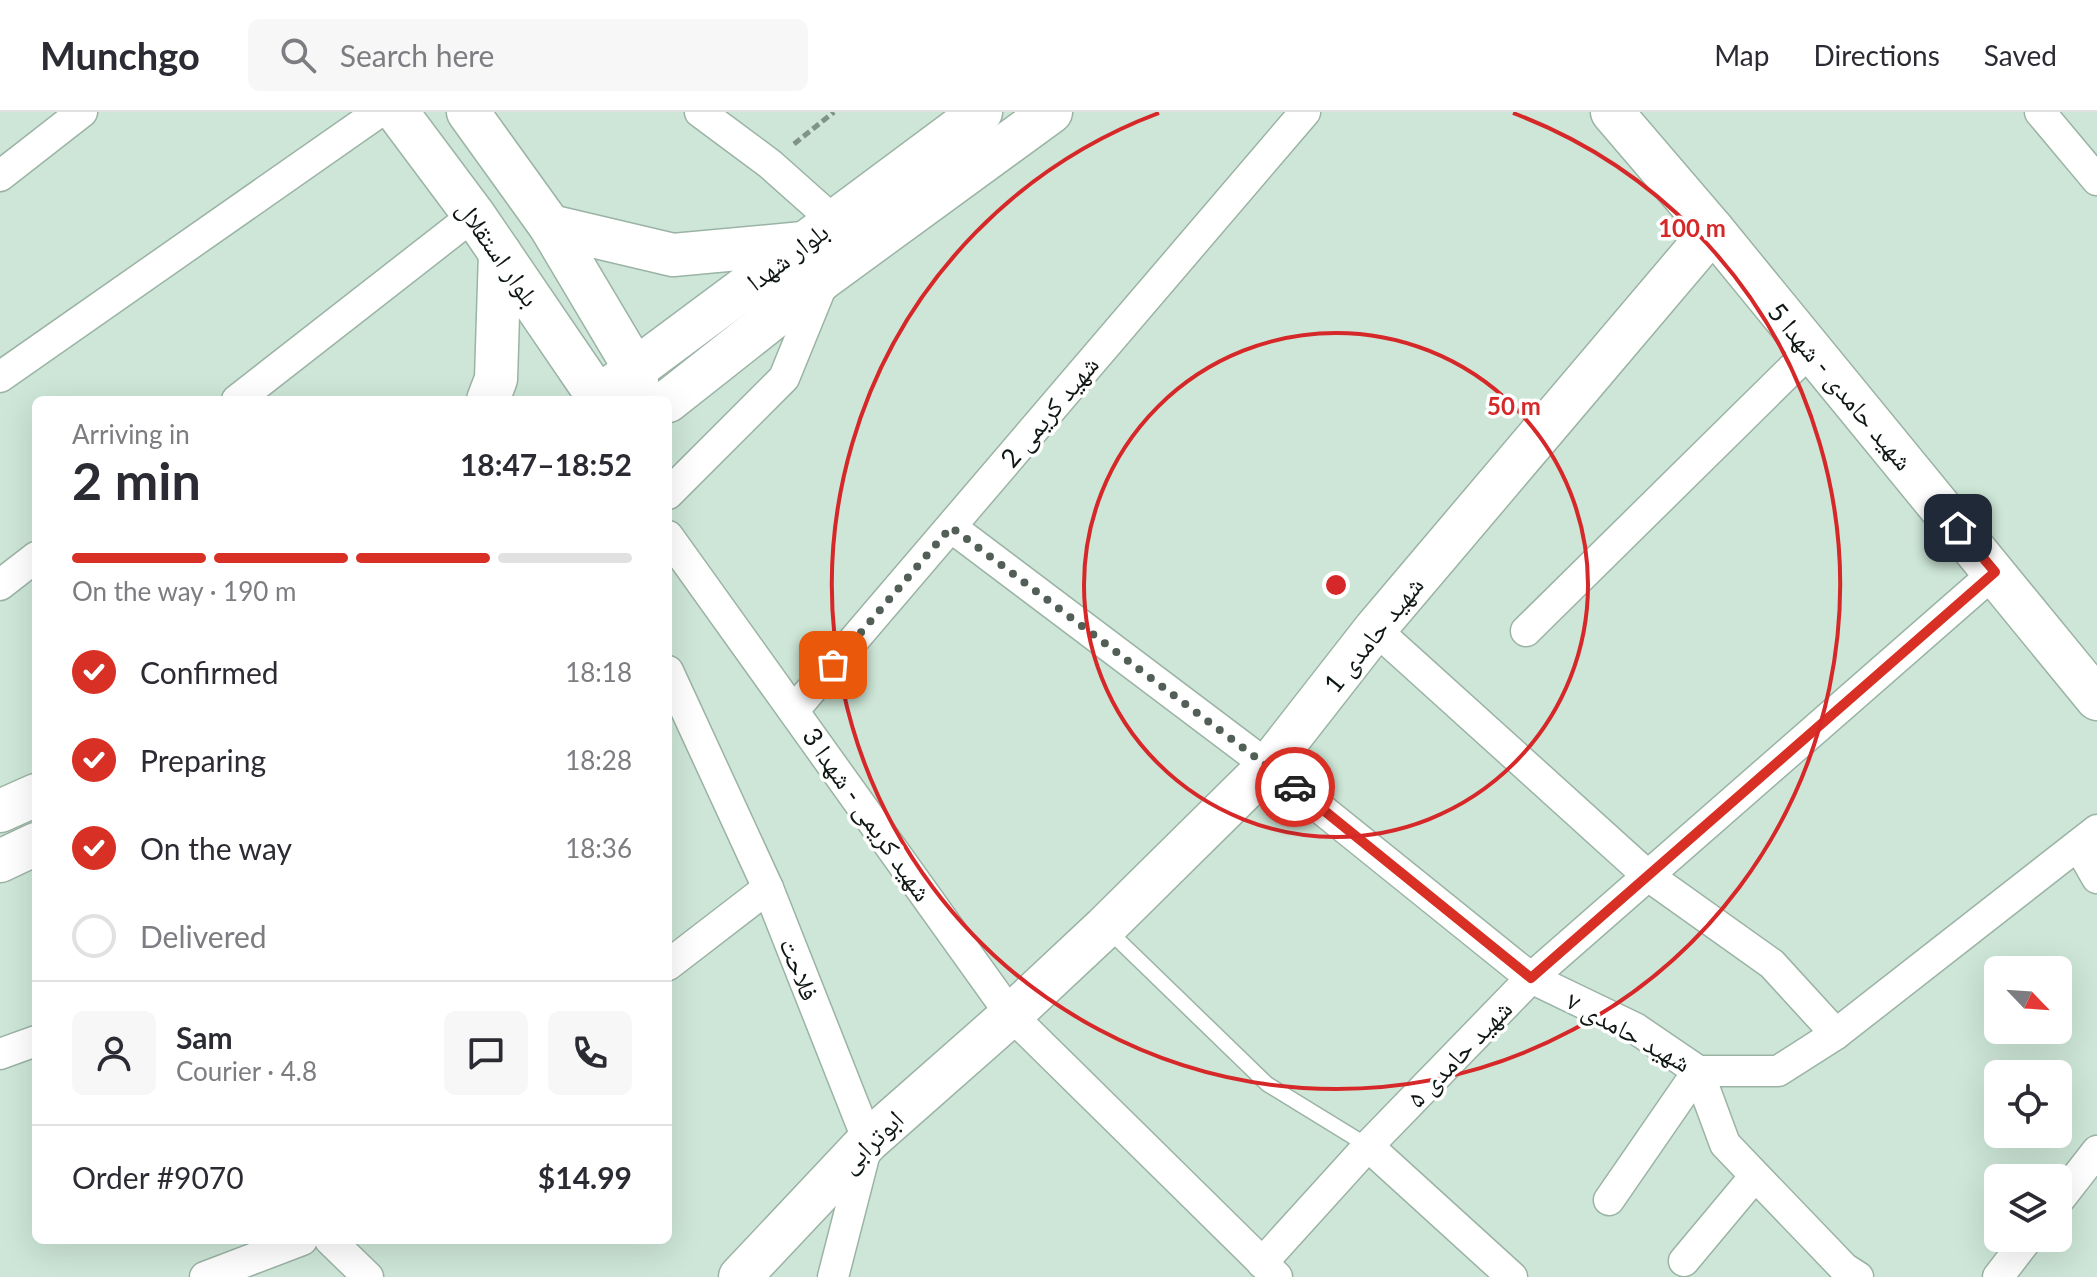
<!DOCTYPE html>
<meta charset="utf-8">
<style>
body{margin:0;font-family:Lato,"Noto Naskh Arabic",sans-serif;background:#f7f7f7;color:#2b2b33;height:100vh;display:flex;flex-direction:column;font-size:30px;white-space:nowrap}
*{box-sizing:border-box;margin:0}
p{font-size:26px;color:#7c7c81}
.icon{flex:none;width:44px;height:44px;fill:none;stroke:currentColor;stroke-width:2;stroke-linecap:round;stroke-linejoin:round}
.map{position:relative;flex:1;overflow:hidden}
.drawer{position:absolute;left:32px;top:284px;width:640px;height:848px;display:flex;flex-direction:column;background:#fff;border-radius:12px;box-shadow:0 8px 32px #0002}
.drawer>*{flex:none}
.needle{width:52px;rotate:115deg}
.fabs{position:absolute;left:1984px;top:844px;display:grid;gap:16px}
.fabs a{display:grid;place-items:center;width:88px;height:88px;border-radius:12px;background:#fff;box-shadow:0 8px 32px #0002;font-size:40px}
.pin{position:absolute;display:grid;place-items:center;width:68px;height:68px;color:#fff;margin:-34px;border-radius:16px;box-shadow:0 4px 12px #0006}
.courier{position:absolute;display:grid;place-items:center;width:80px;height:80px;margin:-40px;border:6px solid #d93025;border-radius:50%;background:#fff;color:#222;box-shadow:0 2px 10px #0007}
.overview em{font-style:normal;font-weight:700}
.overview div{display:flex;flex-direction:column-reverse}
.overview{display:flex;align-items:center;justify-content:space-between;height:136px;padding:0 40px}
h1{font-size:52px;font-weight:700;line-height:60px}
.bar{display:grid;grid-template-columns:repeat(4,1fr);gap:12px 8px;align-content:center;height:96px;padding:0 40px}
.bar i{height:10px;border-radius:6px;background:#e1e1e2}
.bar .active{background:#d93025}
.bar p{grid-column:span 4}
.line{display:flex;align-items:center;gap:20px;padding:0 40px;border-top:2px solid #e1e1e2}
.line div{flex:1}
.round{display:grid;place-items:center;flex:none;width:84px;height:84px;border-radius:12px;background:#f7f7f7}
ol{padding:0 40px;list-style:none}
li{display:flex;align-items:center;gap:24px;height:88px}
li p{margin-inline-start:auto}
li .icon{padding:8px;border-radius:50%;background:#d93025;color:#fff;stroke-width:4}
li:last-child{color:#7c7c81}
li i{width:44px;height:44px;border:4px solid #e1e1e2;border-radius:50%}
header{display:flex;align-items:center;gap:48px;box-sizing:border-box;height:112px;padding:0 40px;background:#fff;border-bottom:2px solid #e1e1e2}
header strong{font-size:38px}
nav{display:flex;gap:44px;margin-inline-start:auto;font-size:28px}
.search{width:560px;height:72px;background:#f7f7f7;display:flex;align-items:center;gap:20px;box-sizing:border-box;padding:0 28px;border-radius:12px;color:#7c7c81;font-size:30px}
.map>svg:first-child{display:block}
</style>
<header>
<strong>Munchgo</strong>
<div class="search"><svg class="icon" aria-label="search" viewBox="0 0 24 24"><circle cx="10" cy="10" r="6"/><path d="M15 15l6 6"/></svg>Search here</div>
<nav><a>Map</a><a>Directions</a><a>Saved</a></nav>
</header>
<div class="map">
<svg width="2097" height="1165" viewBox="0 0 2097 1165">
<rect width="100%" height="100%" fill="#cde6d7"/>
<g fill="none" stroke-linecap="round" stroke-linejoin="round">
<g stroke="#9bb3a5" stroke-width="17">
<path id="lane" d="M1108,818L1267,972L1368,1034"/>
</g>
<g stroke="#9bb3a5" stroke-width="33">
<g id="street">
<path d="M700,0L770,52L834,109"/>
<path d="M2040,0L2097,68"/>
<path d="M0,64L82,0"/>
<path d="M0,265L379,0"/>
<path d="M237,288L474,103"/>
<path d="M668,382L784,266L824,168"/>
<path d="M951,415L1268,654L1531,866L1635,916L1698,959H1778L1836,922L2097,718"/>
<path d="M668,424L1011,903L1277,1165"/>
<path d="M0,473L36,445"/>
<path d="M1375,517L1647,763L1772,852L1836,922"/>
<path d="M1526,519L1811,238"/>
<path d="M668,559L768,776L868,1029L833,1165"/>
<path d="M794,598L1305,0"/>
<path d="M2078,733L2097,766"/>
<path d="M668,853L768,776"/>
<path d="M0,942L36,929"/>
<path d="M1698,959L1725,1032L1844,1156L1858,1165"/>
<path d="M1368,1034L1512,1165"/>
<path d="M1609,1088L1698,959"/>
<path d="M2058,1089L2097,1039"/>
<path d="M330,1128L368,1165"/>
<path d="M1684,1149L1755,1064"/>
<path d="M1262,1151L1368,1034L1531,866L1995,460"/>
<path d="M205,1165L302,1128"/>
<path d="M1998,1165L2028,1126"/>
</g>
</g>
<g stroke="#9bb3a5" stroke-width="45">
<g id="secondary">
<path d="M397,0L474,103L598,285L604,288"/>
<path d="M468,0L550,114L635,257L639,283"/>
<path d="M1612,0L1713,118L2097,587"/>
<path d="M550,114L673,143L803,131"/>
<path d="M488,288L496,267L500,141"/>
<path d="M594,288L981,0"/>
<path d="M668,289L825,165L1051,0"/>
<path d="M0,699L36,683"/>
<path d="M0,749L36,732"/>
<path d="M740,1165L868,1029L1011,903L1105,815L1268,654L1375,517L1713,118"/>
</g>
</g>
<path stroke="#809388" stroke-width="5" stroke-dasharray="8 4" stroke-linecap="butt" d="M794,32L834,0"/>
<use href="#lane" stroke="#fff" stroke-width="14"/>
<use href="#street" stroke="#fff" stroke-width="30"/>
<use href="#secondary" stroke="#fff" stroke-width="42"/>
</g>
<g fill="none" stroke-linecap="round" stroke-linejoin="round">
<path stroke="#515f57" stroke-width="8" stroke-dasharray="0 14.4" d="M833,553L951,415L1295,675"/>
<path stroke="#d93025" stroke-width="10" d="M1295,675L1531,866L1995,460L1958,416"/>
</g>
<g fill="none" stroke="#d62828" stroke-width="4">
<circle cx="1336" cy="473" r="252"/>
<path d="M1513 1A504 504 0 1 1 1159 1"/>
</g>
<g text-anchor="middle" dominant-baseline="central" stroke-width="7" stroke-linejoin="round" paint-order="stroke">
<g font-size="26" fill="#0e1712" stroke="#fff">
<text transform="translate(499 141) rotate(55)">بلوار استقلال</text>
<text transform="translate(787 144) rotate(-37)">بلوار شهدا</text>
<text transform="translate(1841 274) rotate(50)">شهید حامدی - شهدا 5</text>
<text transform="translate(1049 299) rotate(-50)">شهيد کريمی 2</text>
<text transform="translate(1373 522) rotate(-51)">شهيد حامدی 1</text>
<text transform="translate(868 702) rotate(55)">شهيد کريمی - شهدا 3</text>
<text transform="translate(800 857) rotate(68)">فلاحت</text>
<text transform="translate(1629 919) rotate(29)">شهید حامدی ۷</text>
<text transform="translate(1459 941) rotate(-46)">شهید حامدی ۵</text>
<text transform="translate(871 1029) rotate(-44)">ابوترابی</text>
</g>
</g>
<circle cx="1336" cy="473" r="12" fill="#d62828" stroke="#fff" stroke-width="4"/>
<g font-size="24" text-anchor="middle" font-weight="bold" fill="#d62828" stroke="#fff" stroke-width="7" stroke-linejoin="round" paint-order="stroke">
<text x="1692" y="125">100 m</text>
<text x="1514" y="303">50 m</text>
</g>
</svg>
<div class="fabs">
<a><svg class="needle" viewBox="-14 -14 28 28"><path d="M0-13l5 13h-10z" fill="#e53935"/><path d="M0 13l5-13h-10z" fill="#7c7c81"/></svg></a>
<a><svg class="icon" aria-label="locate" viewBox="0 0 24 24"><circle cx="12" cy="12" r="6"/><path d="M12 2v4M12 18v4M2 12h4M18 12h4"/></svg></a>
<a><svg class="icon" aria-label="layers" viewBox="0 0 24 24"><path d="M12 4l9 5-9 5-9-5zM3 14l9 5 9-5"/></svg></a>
</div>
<div class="pin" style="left:833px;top:553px;background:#ea580c"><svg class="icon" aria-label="bag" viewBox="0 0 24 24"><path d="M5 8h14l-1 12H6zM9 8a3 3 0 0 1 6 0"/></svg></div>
<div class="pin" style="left:1958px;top:416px;background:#1f2937"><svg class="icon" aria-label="home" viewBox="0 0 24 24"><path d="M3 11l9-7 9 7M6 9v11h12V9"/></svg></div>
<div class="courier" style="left:1295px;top:675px"><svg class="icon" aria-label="car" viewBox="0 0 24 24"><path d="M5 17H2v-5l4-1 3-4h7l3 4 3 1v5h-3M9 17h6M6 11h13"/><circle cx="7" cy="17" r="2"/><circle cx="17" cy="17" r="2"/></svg></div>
<section class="drawer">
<div class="overview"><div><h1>2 min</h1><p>Arriving in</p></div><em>18:47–18:52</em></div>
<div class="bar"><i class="active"></i><i class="active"></i><i class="active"></i><i></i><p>On the way · 190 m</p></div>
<ol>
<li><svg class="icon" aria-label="check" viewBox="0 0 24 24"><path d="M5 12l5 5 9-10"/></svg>Confirmed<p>18:18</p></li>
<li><svg class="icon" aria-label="check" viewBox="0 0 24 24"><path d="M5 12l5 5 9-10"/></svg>Preparing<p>18:28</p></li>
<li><svg class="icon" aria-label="check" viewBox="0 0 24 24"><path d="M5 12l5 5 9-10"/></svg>On the way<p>18:36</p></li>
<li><i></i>Delivered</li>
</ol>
<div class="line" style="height:144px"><a class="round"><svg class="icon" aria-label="person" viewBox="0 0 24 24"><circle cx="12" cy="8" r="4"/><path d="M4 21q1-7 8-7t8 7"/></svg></a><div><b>Sam</b><p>Courier · 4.8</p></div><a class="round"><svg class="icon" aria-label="chat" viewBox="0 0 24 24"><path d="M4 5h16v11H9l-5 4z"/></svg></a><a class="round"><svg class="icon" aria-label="phone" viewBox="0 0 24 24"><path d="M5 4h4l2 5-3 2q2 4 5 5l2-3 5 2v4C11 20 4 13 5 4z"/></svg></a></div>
<div class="line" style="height:104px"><div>Order #9070</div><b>$14.99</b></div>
</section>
</div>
